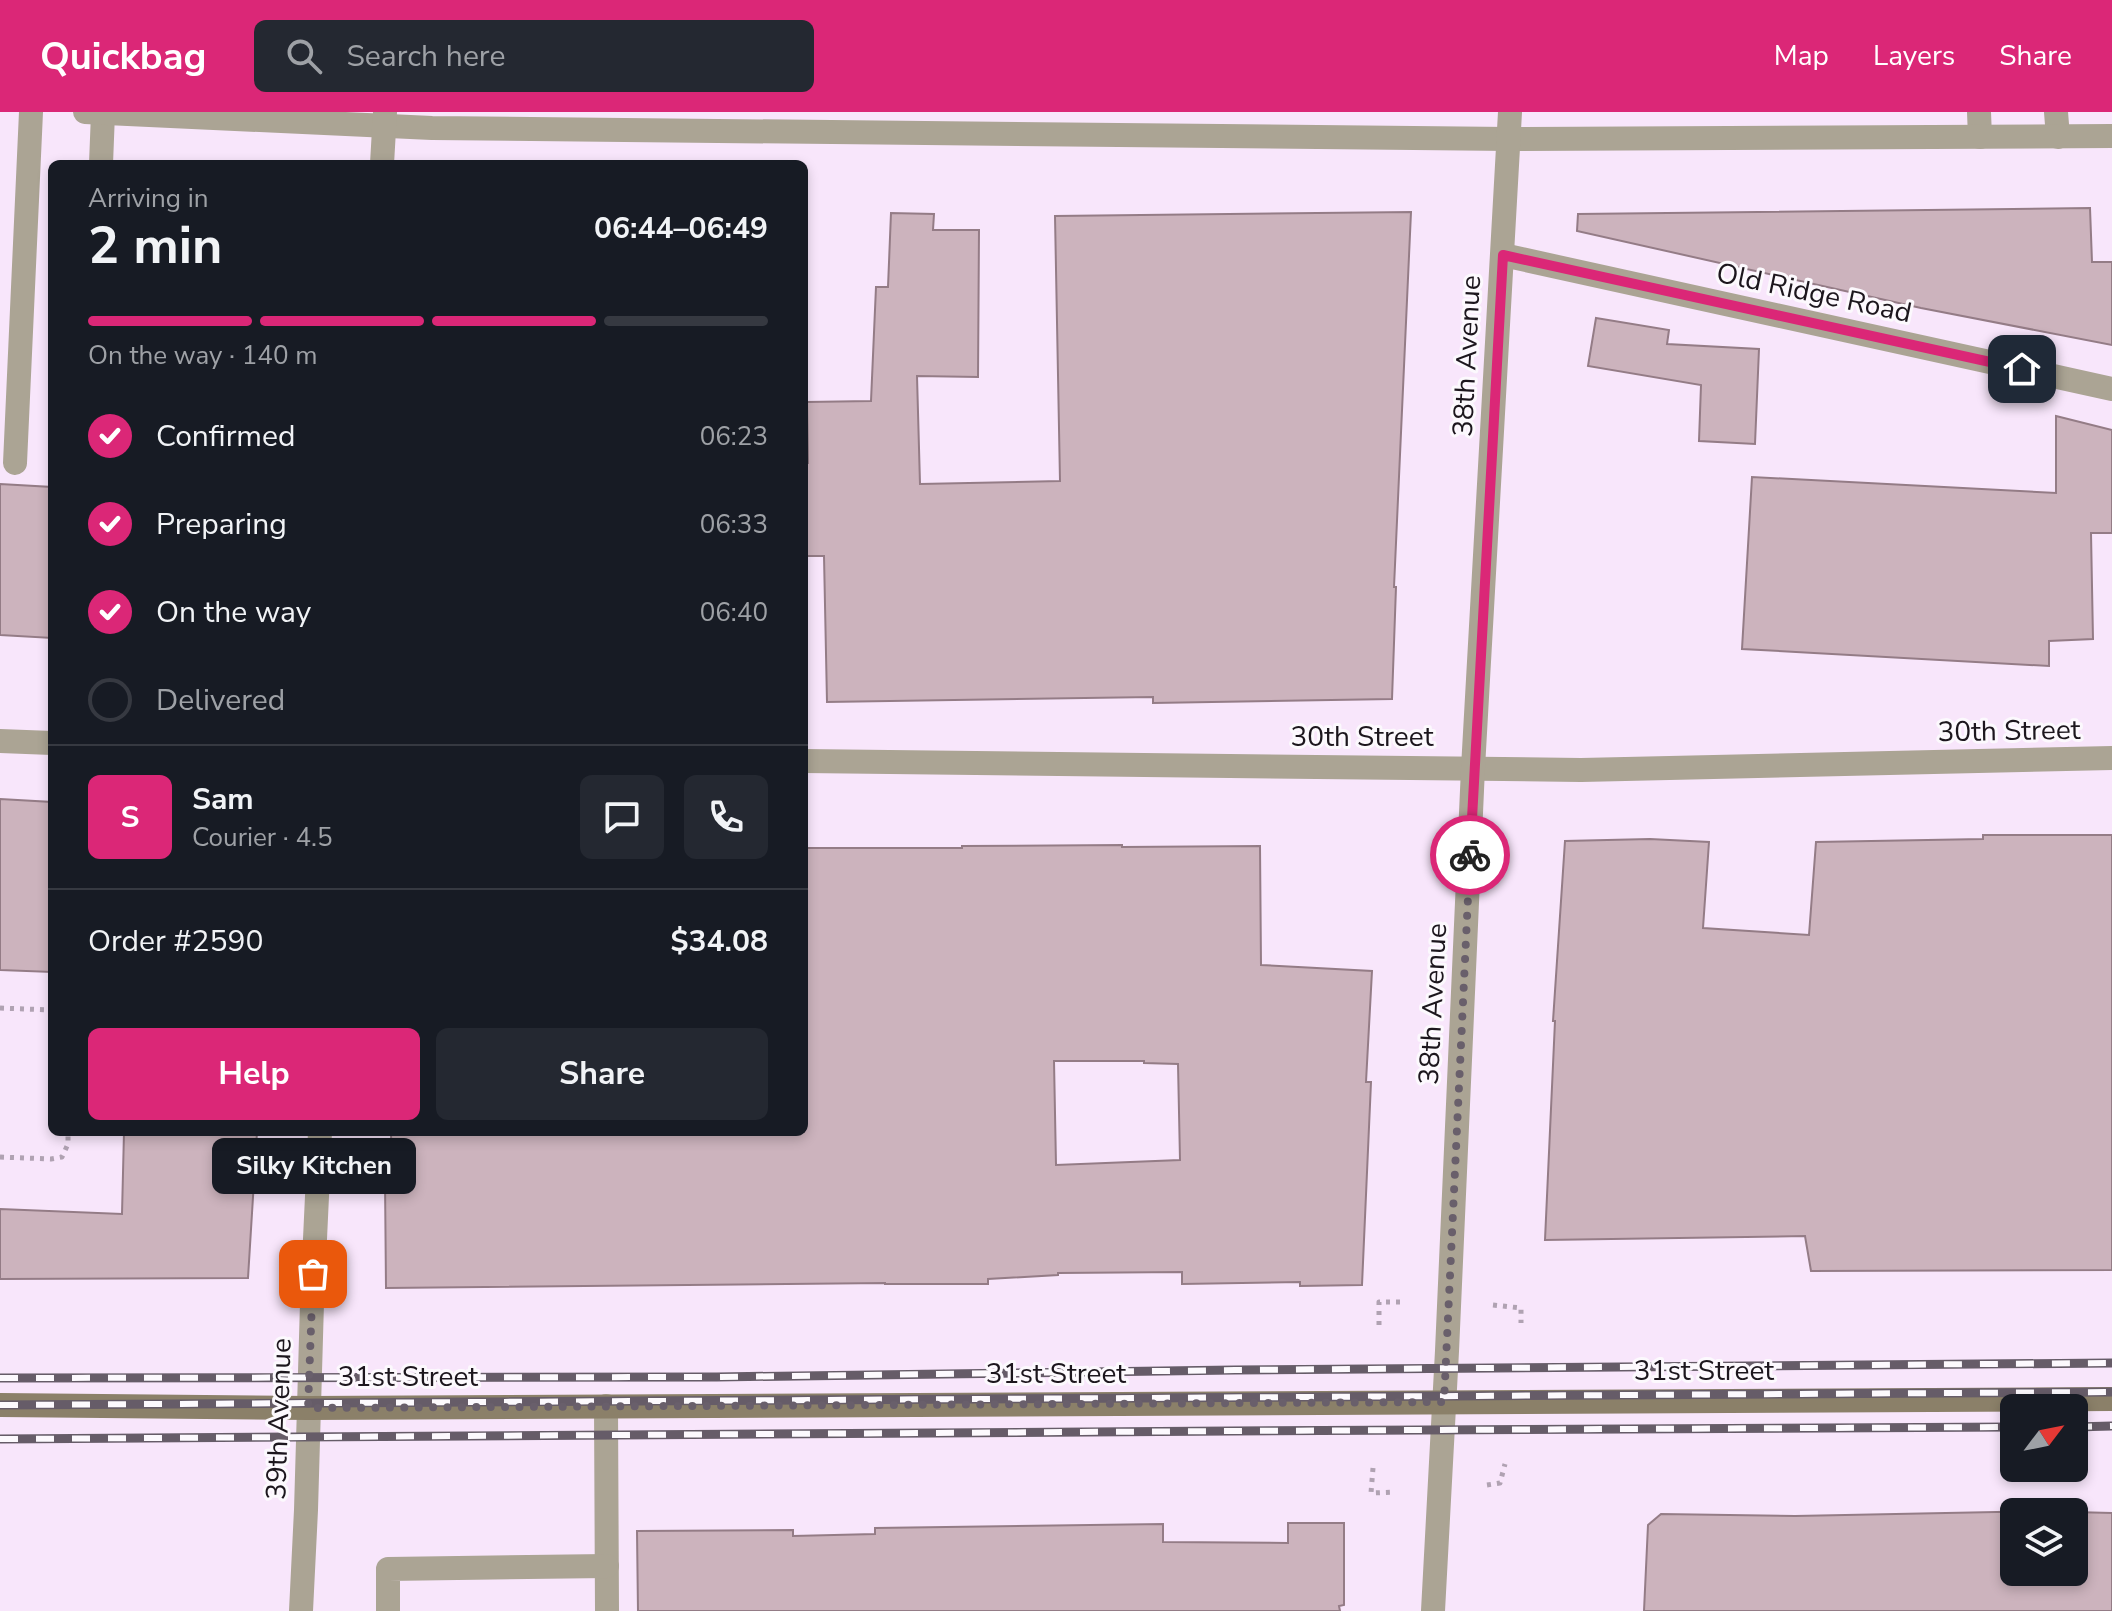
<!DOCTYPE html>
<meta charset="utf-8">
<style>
body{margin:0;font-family:"Nunito Sans",sans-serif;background:#242831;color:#f1f3f6;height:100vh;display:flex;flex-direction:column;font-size:30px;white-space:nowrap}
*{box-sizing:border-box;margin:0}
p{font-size:26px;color:#9ea1a6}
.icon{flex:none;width:44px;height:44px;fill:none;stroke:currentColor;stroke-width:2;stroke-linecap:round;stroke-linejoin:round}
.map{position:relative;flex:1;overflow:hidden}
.side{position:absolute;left:48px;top:48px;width:760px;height:976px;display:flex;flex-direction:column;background:#171b24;border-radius:12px;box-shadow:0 4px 12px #0003}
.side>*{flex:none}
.needle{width:52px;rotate:58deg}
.controls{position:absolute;left:2000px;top:1282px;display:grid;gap:16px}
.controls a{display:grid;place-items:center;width:88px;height:88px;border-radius:12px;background:#171b24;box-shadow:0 4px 12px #0003;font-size:40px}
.pin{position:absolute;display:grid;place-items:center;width:68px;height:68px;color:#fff;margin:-34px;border-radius:16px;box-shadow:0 4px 12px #0006}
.courier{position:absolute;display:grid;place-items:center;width:80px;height:80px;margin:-40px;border:6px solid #db2777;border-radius:50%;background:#fff;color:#222;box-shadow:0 2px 10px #0007}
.bubble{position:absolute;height:56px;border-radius:12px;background:#171b24;box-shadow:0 4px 12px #0003;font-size:26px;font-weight:700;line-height:56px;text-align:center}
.headline em{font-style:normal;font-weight:700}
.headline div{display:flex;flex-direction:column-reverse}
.headline{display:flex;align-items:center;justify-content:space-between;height:136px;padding:0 40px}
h1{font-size:52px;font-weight:700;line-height:60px}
.bar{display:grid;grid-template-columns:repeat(4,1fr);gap:12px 8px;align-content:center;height:96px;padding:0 40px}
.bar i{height:10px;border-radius:6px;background:#363941}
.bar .current{background:#db2777}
.bar p{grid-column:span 4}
.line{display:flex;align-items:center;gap:20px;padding:0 40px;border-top:2px solid #363941}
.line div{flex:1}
.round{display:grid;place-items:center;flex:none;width:84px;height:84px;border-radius:12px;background:#242831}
ol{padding:0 40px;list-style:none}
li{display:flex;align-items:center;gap:24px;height:88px}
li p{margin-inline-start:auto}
li .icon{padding:8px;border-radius:50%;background:#db2777;color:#fff;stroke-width:4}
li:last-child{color:#9ea1a6}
li i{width:44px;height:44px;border:4px solid #363941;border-radius:50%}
.primary-button{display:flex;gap:16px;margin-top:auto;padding:16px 40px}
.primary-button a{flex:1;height:92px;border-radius:12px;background:#db2777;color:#fff;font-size:32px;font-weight:700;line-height:92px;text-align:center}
.primary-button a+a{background:#242831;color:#f1f3f6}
header{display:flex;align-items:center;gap:48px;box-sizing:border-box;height:112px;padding:0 40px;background:#db2777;color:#fff}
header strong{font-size:38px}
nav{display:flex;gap:44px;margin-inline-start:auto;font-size:28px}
.search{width:560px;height:72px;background:#242831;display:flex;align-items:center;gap:20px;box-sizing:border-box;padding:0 28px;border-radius:12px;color:#9ea1a6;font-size:30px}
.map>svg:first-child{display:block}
</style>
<header>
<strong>Quickbag</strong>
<div class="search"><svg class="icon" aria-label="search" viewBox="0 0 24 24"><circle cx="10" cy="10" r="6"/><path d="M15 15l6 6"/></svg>Search here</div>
<nav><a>Map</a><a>Layers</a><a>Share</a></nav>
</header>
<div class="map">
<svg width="2112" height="1499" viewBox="0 0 2112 1499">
<rect width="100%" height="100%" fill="#f8e6fb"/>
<g fill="#ccb3bd" stroke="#947c86" stroke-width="2" fill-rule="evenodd">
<path d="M2090,96L2092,150H2112V233L1921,196L1577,119L1578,102Z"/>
<path d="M1411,100L1394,475H1396L1392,587L1153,591V585L827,590L824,444H804V351H808L807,290L871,289L876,175H888L891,101L934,102L933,118H979L978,265L917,264L920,372L1060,369L1055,104Z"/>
<path d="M1596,206L1669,218L1667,232L1759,237L1755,332L1699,329L1701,273L1588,254Z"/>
<path d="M2056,304L2112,318V421H2091L2093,527L2049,529V554L1742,537L1752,365L2056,381Z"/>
<path d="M0,372L52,375V526L0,523Z"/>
<path d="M0,687L52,690V860L0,858Z"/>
<path d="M1983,723H2112V1158L1811,1159L1805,1124L1545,1128L1555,909H1553L1565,729L1650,727L1709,730L1703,816L1809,823L1816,730L1983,727Z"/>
<path d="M1122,733V735L1260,734L1261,853L1372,859L1366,970H1371L1362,1173L1300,1174V1170L1182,1172V1160L1058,1161V1163L988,1167V1172H885V1171L386,1176L385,1069H392L391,1020H804V736H962V734ZM1054,949H1144V951L1178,952L1180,1048L1056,1053Z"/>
<path d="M124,1020H257L248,1166L0,1167V1097L122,1102Z"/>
<path d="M2044,1399L2073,1400H2014V1460H2074V1400L2112,1401V1499H1644L1648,1413L1661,1402L1795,1404Z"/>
<path d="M1288,1411H1344V1493L1339,1494L1340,1499H638L637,1419L793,1418V1424L875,1422V1416L1163,1412V1430L1288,1431Z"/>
</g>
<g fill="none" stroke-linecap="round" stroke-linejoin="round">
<g stroke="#b0a2b2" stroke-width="5" stroke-dasharray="4 6" stroke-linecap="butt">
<path d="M0,896L52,898"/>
<path d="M0,1045L51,1047L62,1045L68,1032V1020"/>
<path d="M1493,1193L1521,1196V1211"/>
<path d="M1379,1213V1190H1403"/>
<path d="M1373,1356L1371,1381L1395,1380"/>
<path d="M1487,1373L1500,1371L1505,1352"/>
</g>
<g stroke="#aba494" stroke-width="24">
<path d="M1979,0L1980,25"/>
<path d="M2056,0L2058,25"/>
<path d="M101,52L103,1"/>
<path d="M1503,143L2112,277"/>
<path d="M15,351L31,0"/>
<path d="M606,1294L607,1499"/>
<path d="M388,1499V1457L607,1454"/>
</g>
<g stroke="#aba494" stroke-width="24">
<path d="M85,0L432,16L1509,27L2112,24"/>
<path d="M382,52L385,0"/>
<path d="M0,629L52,631"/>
<path d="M804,649L1581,658L2112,646"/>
<path d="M301,1499L306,1398L312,1191L320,1020"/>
<path d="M1433,1499L1447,1239L1473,656L1510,0"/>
</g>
<path stroke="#8b8069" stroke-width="24" d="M0,1293L308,1296L2112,1287"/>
<g stroke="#665c68" stroke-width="9">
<g id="rail">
<path d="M0,1266L717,1265L1235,1258L2112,1251"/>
<path d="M0,1293L2112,1280"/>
<path d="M2074,1315L2112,1314"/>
<path d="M0,1327L1231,1319L2014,1315"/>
</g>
</g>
<use href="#rail" stroke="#fcf9fd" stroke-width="6" stroke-dasharray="18" stroke-linecap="butt"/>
</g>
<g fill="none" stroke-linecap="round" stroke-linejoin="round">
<path stroke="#695f6b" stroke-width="8" stroke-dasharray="0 14.4" d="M313,1162L308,1296L1444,1290L1470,743"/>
<path stroke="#db2777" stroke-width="10" d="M1470,743L1503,143L2022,257"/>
</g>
<g text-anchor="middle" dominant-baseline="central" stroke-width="6" stroke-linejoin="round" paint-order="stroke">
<g font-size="28" fill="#1c161d" stroke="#fcf9fd">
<text transform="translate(1814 181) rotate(12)">Old Ridge Road</text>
<text transform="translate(1467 244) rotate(-87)">38th Avenue</text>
<text transform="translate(2009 619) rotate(-1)">30th Street</text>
<text x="1362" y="625">30th Street</text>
<text transform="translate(1433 892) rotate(-87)">38th Avenue</text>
<text x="1704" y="1259">31st Street</text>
<text x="1056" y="1262">31st Street</text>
<text x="408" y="1265">31st Street</text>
<text transform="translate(279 1307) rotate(-88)">39th Avenue</text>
</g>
</g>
</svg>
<div class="controls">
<a><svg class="needle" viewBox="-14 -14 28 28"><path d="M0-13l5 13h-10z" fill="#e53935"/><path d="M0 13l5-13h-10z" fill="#9ea1a6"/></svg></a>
<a><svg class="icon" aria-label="layers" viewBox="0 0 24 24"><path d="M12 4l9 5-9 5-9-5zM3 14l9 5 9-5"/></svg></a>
</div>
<div class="pin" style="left:313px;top:1162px;background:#ea580c"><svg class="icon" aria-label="bag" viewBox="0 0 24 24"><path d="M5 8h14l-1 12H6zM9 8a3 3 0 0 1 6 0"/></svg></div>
<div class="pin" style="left:2022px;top:257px;background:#1f2937"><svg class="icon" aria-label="home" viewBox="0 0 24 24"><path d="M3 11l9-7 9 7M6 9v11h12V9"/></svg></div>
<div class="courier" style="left:1470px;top:743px"><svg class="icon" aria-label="bike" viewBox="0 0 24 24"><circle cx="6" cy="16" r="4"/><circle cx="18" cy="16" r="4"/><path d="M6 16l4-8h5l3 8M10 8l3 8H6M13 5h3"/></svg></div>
<div class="bubble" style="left:212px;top:1026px;width:204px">Silky Kitchen</div>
<section class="side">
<div class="headline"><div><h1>2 min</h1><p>Arriving in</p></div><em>06:44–06:49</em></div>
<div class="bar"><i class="current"></i><i class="current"></i><i class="current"></i><i></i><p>On the way · 140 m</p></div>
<ol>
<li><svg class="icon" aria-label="check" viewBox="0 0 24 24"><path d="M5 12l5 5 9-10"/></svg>Confirmed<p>06:23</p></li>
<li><svg class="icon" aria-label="check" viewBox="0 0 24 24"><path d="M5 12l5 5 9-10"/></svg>Preparing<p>06:33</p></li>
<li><svg class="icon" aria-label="check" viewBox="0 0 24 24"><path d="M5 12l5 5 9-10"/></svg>On the way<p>06:40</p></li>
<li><i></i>Delivered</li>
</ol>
<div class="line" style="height:144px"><b class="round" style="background:#db2777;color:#fff">S</b><div><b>Sam</b><p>Courier · 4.5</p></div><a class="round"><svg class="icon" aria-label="chat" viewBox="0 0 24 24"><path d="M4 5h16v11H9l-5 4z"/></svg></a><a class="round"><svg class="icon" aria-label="phone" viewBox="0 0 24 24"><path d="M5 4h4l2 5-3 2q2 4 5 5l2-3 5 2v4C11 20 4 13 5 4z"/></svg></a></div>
<div class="line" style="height:104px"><div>Order #2590</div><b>$34.08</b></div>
<div class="primary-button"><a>Help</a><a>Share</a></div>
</section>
</div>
